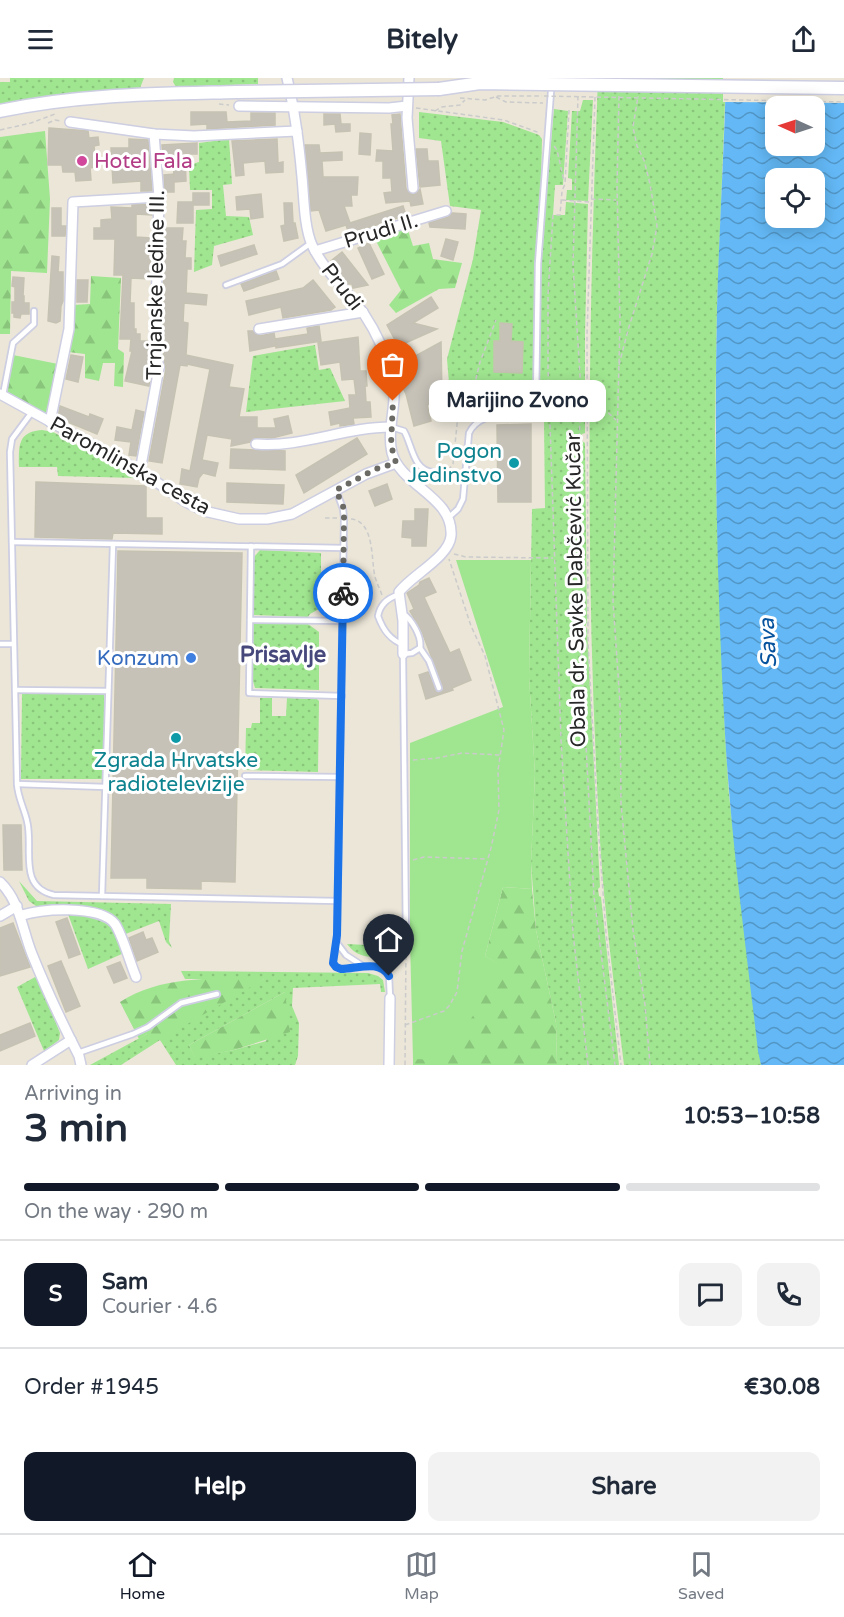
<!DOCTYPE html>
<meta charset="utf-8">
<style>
body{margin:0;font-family:"Varela Round",sans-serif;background:#f2f2f3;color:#1f2937;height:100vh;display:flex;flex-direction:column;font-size:22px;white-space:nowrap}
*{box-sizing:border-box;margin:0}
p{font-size:20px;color:#747a83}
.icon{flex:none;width:33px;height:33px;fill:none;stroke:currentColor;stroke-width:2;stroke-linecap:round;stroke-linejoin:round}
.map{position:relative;height:987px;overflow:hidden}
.sheet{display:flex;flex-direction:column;background:#fff;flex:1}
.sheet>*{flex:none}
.needle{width:39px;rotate:273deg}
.buttons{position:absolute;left:765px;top:18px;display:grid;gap:12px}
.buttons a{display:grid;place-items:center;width:60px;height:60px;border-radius:12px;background:#fff;box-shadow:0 3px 15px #0003;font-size:30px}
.pin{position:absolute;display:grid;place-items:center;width:51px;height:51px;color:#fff;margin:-62px -26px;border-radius:50% 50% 50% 0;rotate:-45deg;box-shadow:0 0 6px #0007}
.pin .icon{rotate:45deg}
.courier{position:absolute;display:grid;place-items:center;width:60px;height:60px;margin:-30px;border:4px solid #1a73e8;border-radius:50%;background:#fff;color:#222;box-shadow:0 2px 8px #0007}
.bubble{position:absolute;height:42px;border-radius:12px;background:#fff;box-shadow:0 3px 15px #0003;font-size:20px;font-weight:700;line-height:42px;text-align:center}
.summary em{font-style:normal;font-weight:700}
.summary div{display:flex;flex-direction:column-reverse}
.summary{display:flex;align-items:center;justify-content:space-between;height:102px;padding:0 24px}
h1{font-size:39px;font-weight:700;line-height:45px}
.bar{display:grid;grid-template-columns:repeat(4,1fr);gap:9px 6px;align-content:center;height:72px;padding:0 24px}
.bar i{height:8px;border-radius:4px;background:#e0e1e3}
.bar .selected{background:#111827}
.bar p{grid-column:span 4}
.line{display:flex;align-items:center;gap:15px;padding:0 24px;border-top:2px solid #e0e1e3}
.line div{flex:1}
.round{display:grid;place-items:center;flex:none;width:63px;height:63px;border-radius:12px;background:#f2f2f3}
.action{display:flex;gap:12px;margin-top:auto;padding:12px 24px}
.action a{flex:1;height:69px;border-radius:12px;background:#111827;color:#fff;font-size:24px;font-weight:700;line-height:69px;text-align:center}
.action a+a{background:#f2f2f3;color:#1f2937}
header{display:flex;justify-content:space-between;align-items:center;height:78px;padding:0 24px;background:#fff;font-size:27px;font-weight:700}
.dock{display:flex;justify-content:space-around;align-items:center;height:84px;border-top:2px solid #e0e1e3;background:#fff;font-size:16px;color:#747a83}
.dock a{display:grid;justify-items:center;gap:3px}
.dock .selected{color:#111827}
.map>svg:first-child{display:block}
</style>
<header><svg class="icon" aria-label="menu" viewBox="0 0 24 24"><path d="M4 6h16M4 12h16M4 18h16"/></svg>Bitely<svg class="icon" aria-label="share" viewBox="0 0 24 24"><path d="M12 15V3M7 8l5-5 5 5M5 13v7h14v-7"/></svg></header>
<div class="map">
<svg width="844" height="987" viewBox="0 0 844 987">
<defs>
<pattern id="grass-dots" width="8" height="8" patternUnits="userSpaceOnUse" patternTransform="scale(1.5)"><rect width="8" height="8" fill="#a0e690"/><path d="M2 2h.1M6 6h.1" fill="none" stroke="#8ac57c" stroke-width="1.8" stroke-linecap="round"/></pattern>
<pattern id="forest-firs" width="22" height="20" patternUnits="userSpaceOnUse" patternTransform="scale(1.5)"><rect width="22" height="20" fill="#a0e690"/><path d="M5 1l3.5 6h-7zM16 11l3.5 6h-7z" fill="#8ac57c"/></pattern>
<pattern id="water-waves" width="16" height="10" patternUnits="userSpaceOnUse" patternTransform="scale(1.5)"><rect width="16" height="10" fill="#63b8f5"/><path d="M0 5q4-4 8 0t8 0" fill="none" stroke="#5296c6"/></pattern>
</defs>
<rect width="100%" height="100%" fill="#ebe6d8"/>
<g fill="url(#grass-dots)" fill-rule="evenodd">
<path d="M10,0H144L140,10L56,17L0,27V4H10Z"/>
<path d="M174,0H258V6L176,9L173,4Z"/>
<path d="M598,0H726L717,228L715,352L717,440L725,656L729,717L761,987H624C614,906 603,826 599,745C585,497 588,248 598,0Z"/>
<path d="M583,22H593L588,123L566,122L567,112H572V101L568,100L572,33H580Z"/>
<path d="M554,31L568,33L563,107H555L553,137H565L566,124L588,126L585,256V355L582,356V363L585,365L587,544L585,549L587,550L600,809L598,811L599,818L601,819L619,987H557L556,945L536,852L531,785L535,696L529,599L532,431L545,430L544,342L538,335L540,187Z"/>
<path d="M419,34L503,44L539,57L542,61L536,322L478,330L451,329L447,281L473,181L481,132L450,128L441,63L419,60Z"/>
<path d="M229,61L232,106L223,107L226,138L249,139L253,157L214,168L212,187L194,194L196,132L212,131V112H190L189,87L199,84V65Z"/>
<path d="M315,267L319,292L330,290L345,323L246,334L253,278Z"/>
<path d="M42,352L53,354L138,400L58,398L57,389H19C19,368 17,354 42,352Z"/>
<path d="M260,472L321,475V530L310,536L308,539L253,537L254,479Z"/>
<path d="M253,545L308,546L319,554V612L255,610L252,600Z"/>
<path d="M22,616H104V701H21Z"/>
<path d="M260,620H272V638H286L287,620L317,621L319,623L318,694L245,692L246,650H251L252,645H260Z"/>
<path d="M19,803L37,823L171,826L169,863L172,870L166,864L159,843L123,857C120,851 118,841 112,836C98,826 54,829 36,828L29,823Z"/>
<path d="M68,836C106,839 109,840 124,875L88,891Z"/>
<path d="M347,866L386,868L385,879C369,879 357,880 347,866Z"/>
<path d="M181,893L368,895L378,898L383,902L385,914H381L380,906L293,910L292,928L299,945L298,978L295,987H176L160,962L121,987H90L147,956L264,901H185ZM285,914L266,963L234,972L195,979L189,967Z"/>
<path d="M37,898L60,955L59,962L44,973L17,909Z"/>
</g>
<g fill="url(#forest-firs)">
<path d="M45,53L50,121L47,195L11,193L10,256H0V59Z"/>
<path d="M407,149L413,168L429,165L433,181L462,185L455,210L439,211L396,235L389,227L401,212L374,159Z"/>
<path d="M91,198L121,200L118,271L124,275L123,309L114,308L115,285H103L99,303L85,300V276L68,274L72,227L90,226Z"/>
<path d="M13,277L58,286L46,336L6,314Z"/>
<path d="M503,809L532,811L536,852L556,945L557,987H413V981H444L498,886L485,878Z"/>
<path d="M266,900L160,962L147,956L139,961L120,924C163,896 216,901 266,900Z"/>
<path d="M285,914L290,954L234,972L195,980L189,967Z"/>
</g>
<path fill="#a0e690" d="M456,482H531L529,599L535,696L531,785L532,811L503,809L485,878L499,886L480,927L444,982L413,981L410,862V665L503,629Z"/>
<path fill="url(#water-waves)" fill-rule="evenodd" d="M726,0H844V987H761L758,973C746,868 731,762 725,656C717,515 714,372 717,230C719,153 724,77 726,0ZM776,28H814V68H776ZM776,100H814V140H776Z"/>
<path fill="#ebe6d8" d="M723,0H844V25L723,24Z"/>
<g fill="#c6c2b8" stroke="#c6c2b2" stroke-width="1.5">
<path d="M191,34H226L227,44L251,43V35H275V47L207,51V46L191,47Z"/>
<path d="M324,36H340L341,46H350V53L336,54L335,46L324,47Z"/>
<path d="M400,36L406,111L413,117L417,115L420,111L423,126L411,128L410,123L386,125L384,115L392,114L391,100H383V83H376L377,72L393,73L391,46H393L392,37Z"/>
<path d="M49,50L88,53L89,60L98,59L99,67L94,68L96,89L90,90L91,102L76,103L75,94H63L62,87H48Z"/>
<path d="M360,55L371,56L370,77L359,76Z"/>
<path d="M129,61L148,62L152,113H141V103L113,105L111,70H129Z"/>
<path d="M277,61L278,85L283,84V94L266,95L265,83L243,85L244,97L236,98L232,63Z"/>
<path d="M197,65V76H185L186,103L174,104V114H165L164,97L174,96V100L173,78L163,79L162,67Z"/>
<path d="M305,67H319L320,75L342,74V82L322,83L323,99H358L357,117H351L352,128H344L350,145L403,128L406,137L349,156L346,147L326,153L319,132L311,133Z"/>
<path d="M416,71H427L428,83H438L440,107L420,109Z"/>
<rect x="193" y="115" width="16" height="12"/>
<path d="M261,116L263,139L251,141L250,131L237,132L236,119Z"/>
<path d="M178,124H193V145H177Z"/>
<path d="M284,125H292L293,145H295L298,160L284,163L281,148L285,147Z"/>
<path d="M152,126V137L136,136V159L151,160L150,201L131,200L130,225H134V251H136V256H140V263H148L152,290L149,308L125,303L132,273H130L131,261H120L123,197H114L115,161H94V150H101V142L112,141L111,129L132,130V127Z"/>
<path d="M52,130H61V148H66L65,158H52Z"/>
<path d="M452,135L466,136L465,151L430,149L429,145L448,139Z"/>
<path d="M165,150H183L182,163H186L185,180H191V191H187L186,215L207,217L206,227L184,225L183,244L188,245L186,277L233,287L229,309L244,311L239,339H257V350H276L274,341L288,338L292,355L272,360L256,359L250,364L231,368L232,361L207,357L202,382L218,385L215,398L203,395L199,400L197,409L180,406L182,391L190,393L210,291L187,286V288L180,287L162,385L149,383L166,291L162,269Z"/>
<path d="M446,161L458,164L453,182L441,178Z"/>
<path d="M369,165L384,196L372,201L358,170Z"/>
<path d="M254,167L257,176L221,188L218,178Z"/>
<path d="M342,174L368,207L353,210L352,206H348L331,183Z"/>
<path d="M52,178L59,179L58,194H63V223L61,228L60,243L56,245L48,243Z"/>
<path d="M276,193L279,201L244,213L241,206Z"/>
<path d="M13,199L24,200L23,218H24V225H29V236H21L20,240L14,239V235H12V224H15V209L12,208Z"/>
<path d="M77,202H88L87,224H77Z"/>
<path d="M313,202L335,229L331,232L283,240L281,229L249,237L246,223L303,210Z"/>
<path d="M431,219L438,230L413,245L437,251L403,266L410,281L441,264L442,319L427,327L431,343L414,348L406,316L400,304L395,285L396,284L388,265L395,262L387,247Z"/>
<path d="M500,245L512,246L511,263L523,264L522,295L494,294V263H500Z"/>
<path d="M319,248L321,263L276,270L275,262V268L250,273L248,253H253L260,258L274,255L275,261L308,256L307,250Z"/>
<path d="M358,259L360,293H366L367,308H365L366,324H370L371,339L353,340L354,346L340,348V345L331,347L329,334L350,330L349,317H356L354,301L342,302L340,284L321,287L318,265Z"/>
<path d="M71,277L83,279L78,304L66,301Z"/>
<path d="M60,328L89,339L90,336L103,341L97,356L58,340Z"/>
<path d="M136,332L144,334L136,378L129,377L131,364L115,362L117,349L132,352Z"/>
<path d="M531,346V424H498L497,347Z"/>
<path d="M357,360L367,376L304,415L296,397Z"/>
<path d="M231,371L285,373V392L230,390Z"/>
<path d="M36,404L146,408V440H162V456L113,455L112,461L35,459Z"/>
<path d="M227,405L284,407L283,426L227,424Z"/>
<path d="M387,406L392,421L375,428L369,413Z"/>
<path d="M415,431H428L426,468H412V460L402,459L403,443H415Z"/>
<path d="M118,473L242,475L235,804L201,803V811L147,810V800H111Z"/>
<path d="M429,500L436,514L424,519L450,575L459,571L471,602L452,610L453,612L426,621L419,597L428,594L437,614L442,613L443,609L422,554L410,533L414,531L407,515L419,507L420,504Z"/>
<path d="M3,747H21L22,792H4Z"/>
<path d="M67,840L80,876L69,880L56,844Z"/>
<path d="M13,845L30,889L0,898V850Z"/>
<path d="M143,854L146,862L152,860L158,874L137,883L129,860Z"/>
<path d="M61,883L80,928L66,934L48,888Z"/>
<path d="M120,884L127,900L114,905L107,889Z"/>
<path d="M30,945L35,958L0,973V957Z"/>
</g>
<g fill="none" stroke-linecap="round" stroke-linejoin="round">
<g stroke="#cdcee2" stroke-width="8">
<g id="lane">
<path d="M226,207L282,186L311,165"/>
<path d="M3,317L13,265L34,246V233"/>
<path d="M32,334L12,361L10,374L17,706C18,720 24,730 27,743C34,770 17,809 54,817L337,823"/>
<path d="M391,349L404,353C412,366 413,394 434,394"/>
<path d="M336,412L343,431L344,440L337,862L333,885C345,902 374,875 389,898L390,919"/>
<path d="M447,441L458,431L463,421L469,355C480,332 513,338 534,329L536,322L538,186L552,0"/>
<path d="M12,464L344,470"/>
<path d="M251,468L249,615L342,618"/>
<path d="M398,517C388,520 380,527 378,538C383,552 390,562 404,567"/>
<path d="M402,535C412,541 422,559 420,570L412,575L403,576L406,863"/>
<path d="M250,542L343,543"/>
<path d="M0,566H13"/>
<path d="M420,570L429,583L439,610"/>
<path d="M15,612L108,613"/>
<path d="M245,698L340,699"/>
<path d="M17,706L106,709"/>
<path d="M102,818L113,466"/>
<path d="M337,865L346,877L363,888"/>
<path d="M78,975L133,956L148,949L181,925L217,916"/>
</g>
</g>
<g stroke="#cdcee2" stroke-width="12">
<g id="street">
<path d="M287,0C295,33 299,65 302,99C304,119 304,149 312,167C324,193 347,212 364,236C376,254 386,276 392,298C399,323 386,350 392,375C401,408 454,419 451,458C449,479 412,497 399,514L403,543V576"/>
<path d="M409,0L407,40L413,110"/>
<path d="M239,28L389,30L407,28"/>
<path d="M70,44L154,56L194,58L297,53"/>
<path d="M315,173L446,133"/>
<path d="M259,251L363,234"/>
<path d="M0,316L140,393L186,424L204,433L239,441H267L292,436L366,396L396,385"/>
<path d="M50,344L69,251L73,124L159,119"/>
<path d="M256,366C301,370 345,349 391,349"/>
<path d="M140,393L159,290L155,270L159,119L154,56"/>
<path d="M0,804C20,823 22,851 32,876C46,911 62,945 79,978L81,987"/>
<path d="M0,838L17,828"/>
<path d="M20,838C39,830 101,827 115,846C123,858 130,885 136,899"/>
<path d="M32,987L71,962"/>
<path d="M389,987L390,920"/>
</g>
</g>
<g stroke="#cdcee2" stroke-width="15">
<g id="secondary">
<path d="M439,11L480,5L544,6"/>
<path d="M0,33C78,16 157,16 237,14"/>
</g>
</g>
<g stroke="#cbcbcb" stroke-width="1.5" stroke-dasharray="4.5 3" stroke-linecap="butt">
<path d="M578,18L573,187L580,297L579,457L582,592L594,818L615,987"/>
<path d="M619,18L617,108L620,244L613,523L620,625L621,725L633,852L645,927L650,987"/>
<path d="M496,19L506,24L543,25"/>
<path d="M595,19L587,256L588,564L598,746L606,855L621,987"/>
<path d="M460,20L485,22L498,18H542"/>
<path d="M219,26L229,27"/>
<path d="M416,30L504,42L540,55"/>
<path d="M569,32L565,106L562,113L560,137H553L548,216V290L561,662L573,855L588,987"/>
<path d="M435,33L441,29L460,27L465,22"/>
<path d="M48,45L55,42L60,43"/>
<path d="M0,52L31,45L55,36"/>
<path d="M554,68L557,72L564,103"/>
<path d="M591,121L616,122"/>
<path d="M562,122L590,124"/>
<path d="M619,287L628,252L652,176L657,148L650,106L644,82L637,68L633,49L638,18"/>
<path d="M542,325L588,323"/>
<path d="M588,329H602L616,342"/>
<path d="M542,331L549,339"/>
<path d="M440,392L450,390L453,386L458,337L472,317L480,284L496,242"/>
<path d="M325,440H338"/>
<path d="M351,441C375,443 371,483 375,499C377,506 380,511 382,517"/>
<path d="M454,476L466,479L553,480"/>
<path d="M413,682L437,680L462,675L500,677"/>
<path d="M413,782L424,779L486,781"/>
<path d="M405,947L444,933L449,928L457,914L462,873L491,770L499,732L498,692L504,652L485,578L471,548L449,481"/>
<path d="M405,987L406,870"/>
</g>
<use href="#lane" stroke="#fff" stroke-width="4.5"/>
<use href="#street" stroke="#fff" stroke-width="9"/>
<use href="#secondary" stroke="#fff" stroke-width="12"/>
<g stroke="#cdcee2" stroke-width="15" stroke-linecap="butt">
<g id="secondary-bridge">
<path d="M544,6L844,10"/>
<path d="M237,14L439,11"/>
</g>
</g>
<path stroke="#cbcbcb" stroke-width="1.5" stroke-dasharray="4.5 3" stroke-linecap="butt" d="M544,18L844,24"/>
<use href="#secondary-bridge" stroke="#fff" stroke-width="12"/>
</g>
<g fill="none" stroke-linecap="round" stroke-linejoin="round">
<path stroke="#6c6a65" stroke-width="6" stroke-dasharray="0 10.8" d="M343,515L344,440V431L336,412L376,391L396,385L391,367L393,323"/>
<path stroke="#1a73e8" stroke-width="8" d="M343,515L337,857L333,885L336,889L341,891C357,891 379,881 389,898"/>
</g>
<circle fill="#d1479c" stroke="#fff" stroke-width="2" cx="82" cy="83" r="6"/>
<g fill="#0f9aa8" stroke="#fff" stroke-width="2">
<circle cx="514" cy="385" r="6"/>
<circle cx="176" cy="660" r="6"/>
</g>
<circle fill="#3f7fe0" stroke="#fff" stroke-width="2" cx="191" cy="580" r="6"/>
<g text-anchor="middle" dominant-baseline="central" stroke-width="6" stroke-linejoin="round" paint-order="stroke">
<g font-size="21" fill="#b23c85" stroke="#fff" text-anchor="start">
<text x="94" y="83">Hotel Fala</text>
</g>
<g font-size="21" fill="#272727" stroke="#fff">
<text transform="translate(381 153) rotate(-17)">Prudi II.</text>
<text transform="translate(156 207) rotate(-89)">Trnjanske ledine III.</text>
<text transform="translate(342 209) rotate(52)">Prudi</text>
<text transform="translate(130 388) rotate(29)">Paromlinska cesta</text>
<text transform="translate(576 512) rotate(-91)">Obala dr. Savke Dabčević Kučar</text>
</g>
<g font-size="21" fill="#0d838f" stroke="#fff" text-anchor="end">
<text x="502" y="373">Pogon<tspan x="502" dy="24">Jedinstvo</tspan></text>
<text x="176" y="682" text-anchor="middle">Zgrada Hrvatske<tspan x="176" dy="24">radiotelevizije</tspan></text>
</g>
<g font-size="21" fill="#366cbe" stroke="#fff" text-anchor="end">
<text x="179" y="580">Konzum</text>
</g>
<g font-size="22" font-style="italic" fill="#06529d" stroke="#fff">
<text transform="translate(768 565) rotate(-93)">Sava</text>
</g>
<g font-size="22" font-weight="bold" fill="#46477a" stroke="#fff">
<text x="283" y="577">Prisavlje</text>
</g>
</g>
</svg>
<div class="buttons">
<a><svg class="needle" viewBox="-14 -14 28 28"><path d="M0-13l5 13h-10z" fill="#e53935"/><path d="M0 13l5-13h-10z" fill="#747a83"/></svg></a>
<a><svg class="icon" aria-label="locate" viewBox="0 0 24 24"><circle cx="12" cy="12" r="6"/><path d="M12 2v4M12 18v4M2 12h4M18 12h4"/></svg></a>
</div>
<div class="pin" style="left:393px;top:323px;background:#ea580c"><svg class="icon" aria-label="bag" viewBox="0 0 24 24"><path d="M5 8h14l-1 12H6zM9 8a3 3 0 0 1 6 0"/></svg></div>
<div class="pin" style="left:389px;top:898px;background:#1f2937"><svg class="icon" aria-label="home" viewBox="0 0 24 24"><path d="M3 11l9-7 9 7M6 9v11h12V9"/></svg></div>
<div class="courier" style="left:343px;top:515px"><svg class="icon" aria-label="bike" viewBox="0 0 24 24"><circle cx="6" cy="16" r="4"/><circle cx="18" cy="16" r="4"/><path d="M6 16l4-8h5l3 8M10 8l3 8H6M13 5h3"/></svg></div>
<div class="bubble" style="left:429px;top:302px;width:177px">Marijino Zvono</div>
</div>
<section class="sheet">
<div class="summary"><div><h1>3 min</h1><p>Arriving in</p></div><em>10:53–10:58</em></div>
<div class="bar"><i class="selected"></i><i class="selected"></i><i class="selected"></i><i></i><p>On the way · 290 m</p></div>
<div class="line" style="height:108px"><b class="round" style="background:#111827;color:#fff">S</b><div><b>Sam</b><p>Courier · 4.6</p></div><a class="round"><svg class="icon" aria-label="chat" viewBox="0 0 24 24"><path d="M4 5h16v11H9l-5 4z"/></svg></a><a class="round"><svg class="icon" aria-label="phone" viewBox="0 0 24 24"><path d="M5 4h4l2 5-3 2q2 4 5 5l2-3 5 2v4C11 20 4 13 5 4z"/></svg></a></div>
<div class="line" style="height:78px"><div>Order #1945</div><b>€30.08</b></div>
<div class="action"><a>Help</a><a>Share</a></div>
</section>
<nav class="dock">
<a class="selected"><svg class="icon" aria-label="home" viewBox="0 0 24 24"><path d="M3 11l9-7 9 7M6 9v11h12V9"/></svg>Home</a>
<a><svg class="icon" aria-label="map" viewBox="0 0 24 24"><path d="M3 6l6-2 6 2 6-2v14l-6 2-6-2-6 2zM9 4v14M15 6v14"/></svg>Map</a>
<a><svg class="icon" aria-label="saved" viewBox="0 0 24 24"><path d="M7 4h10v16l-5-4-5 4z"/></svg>Saved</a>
</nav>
